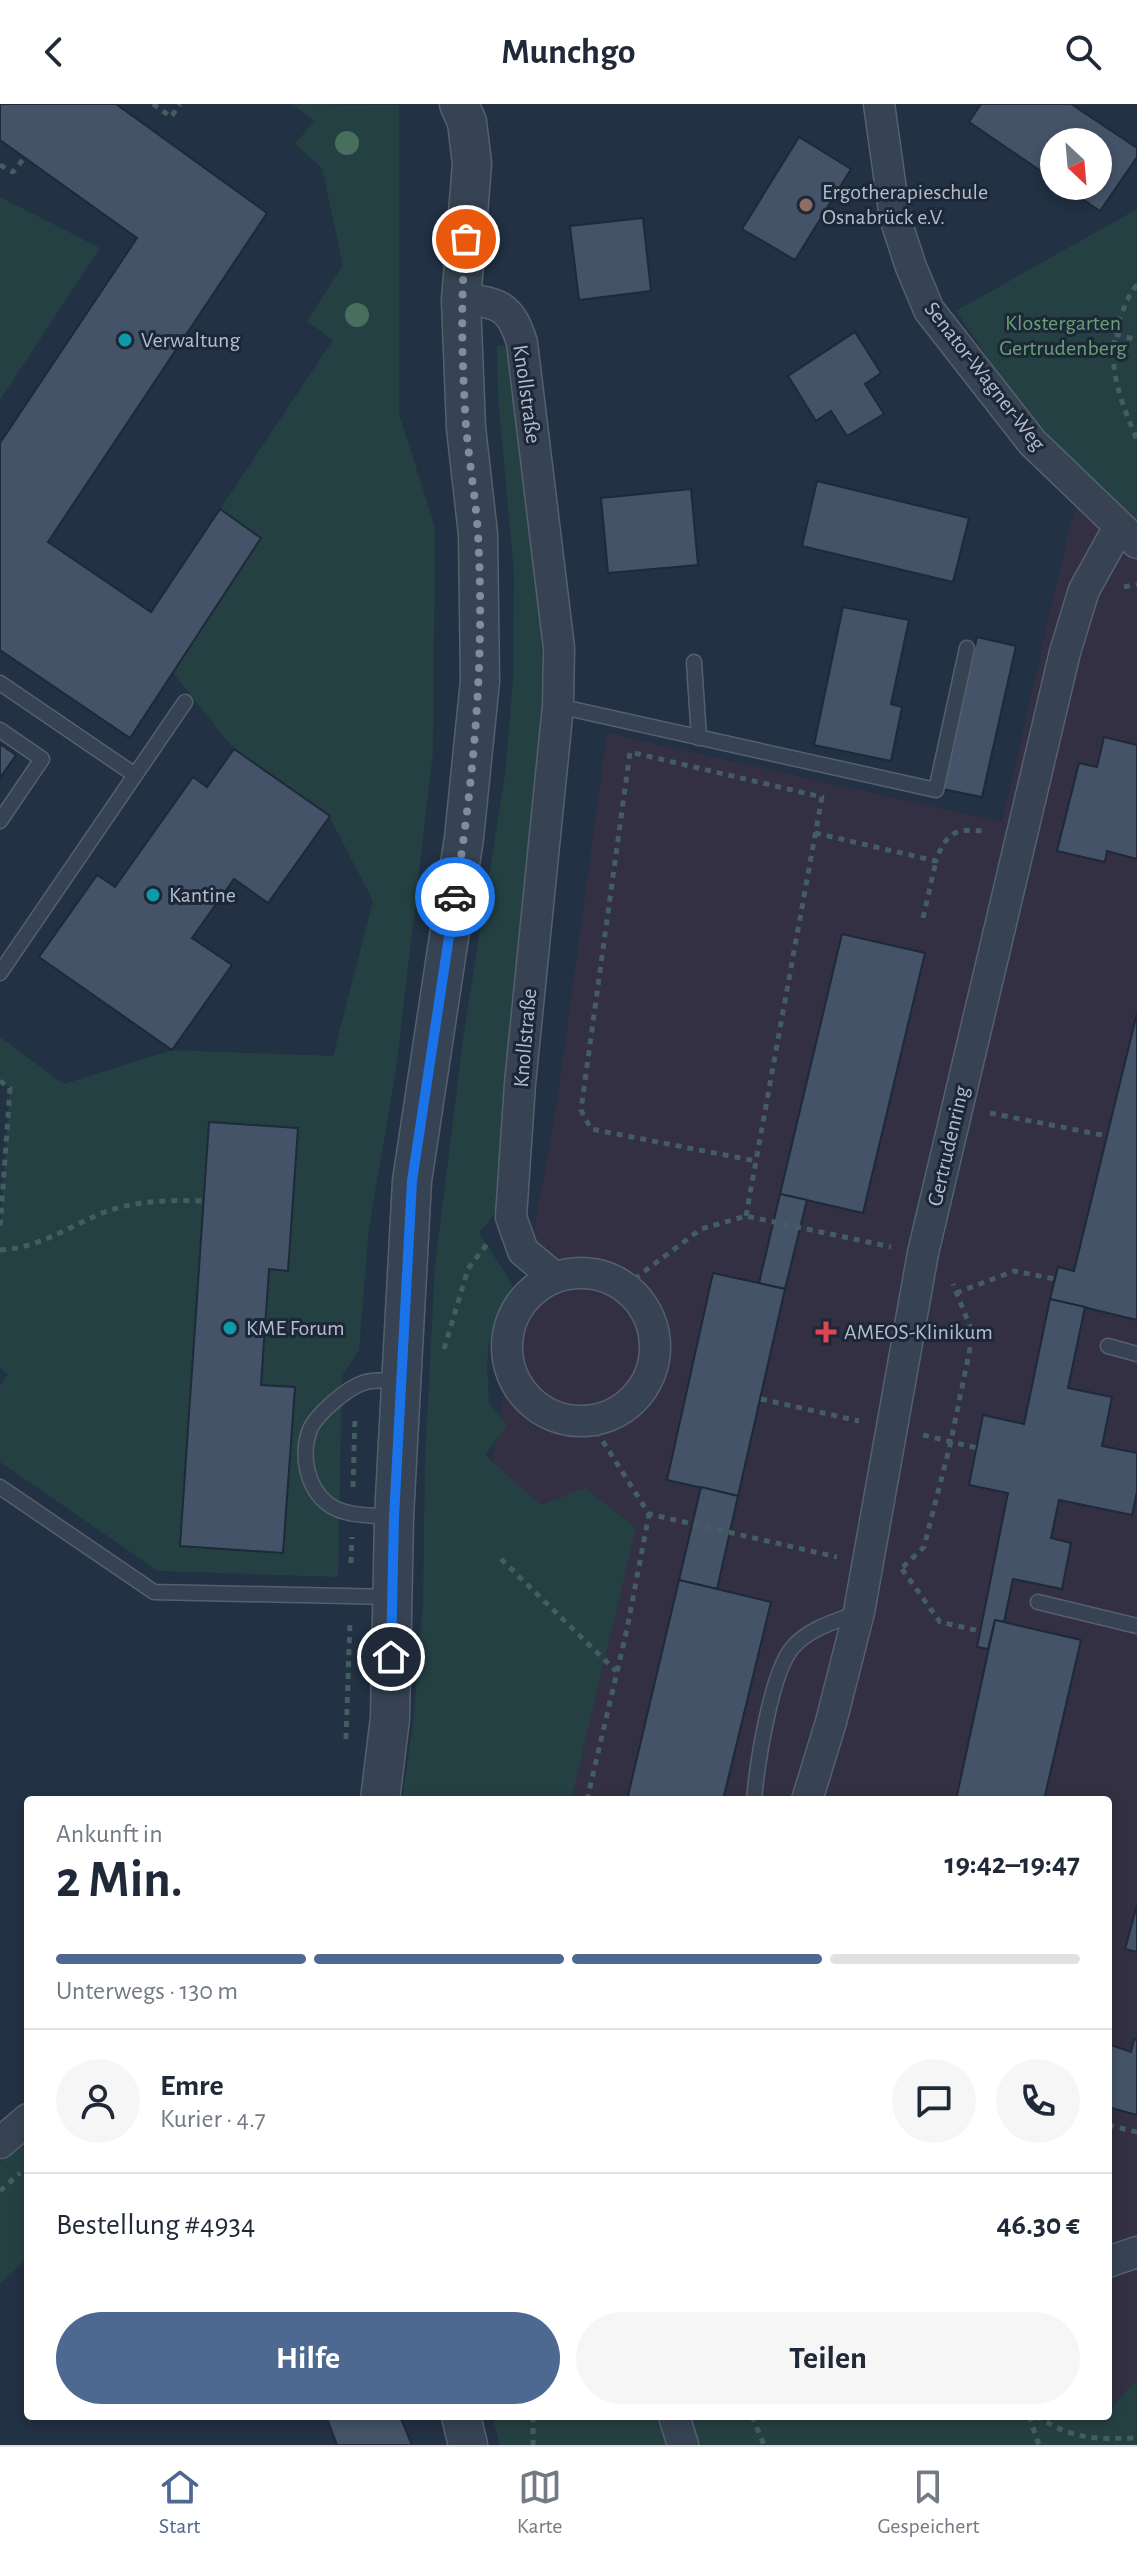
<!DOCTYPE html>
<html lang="de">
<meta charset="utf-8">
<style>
body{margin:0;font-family:"Alegreya Sans",sans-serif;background:#f6f6f7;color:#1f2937;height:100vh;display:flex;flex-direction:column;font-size:30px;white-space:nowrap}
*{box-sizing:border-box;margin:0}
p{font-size:26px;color:#747a83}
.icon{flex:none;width:44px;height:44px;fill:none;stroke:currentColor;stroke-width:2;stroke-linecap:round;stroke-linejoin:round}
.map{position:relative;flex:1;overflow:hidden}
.side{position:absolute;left:24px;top:1692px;width:1088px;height:624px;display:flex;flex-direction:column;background:#fff;border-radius:8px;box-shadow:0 4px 12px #0003}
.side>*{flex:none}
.needle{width:52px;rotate:154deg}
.fabs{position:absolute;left:1040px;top:24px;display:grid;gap:16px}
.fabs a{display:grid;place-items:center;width:72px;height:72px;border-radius:50%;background:#fff;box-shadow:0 4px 12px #0003;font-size:40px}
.pin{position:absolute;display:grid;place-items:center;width:68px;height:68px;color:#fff;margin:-34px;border:4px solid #fff;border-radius:50%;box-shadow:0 2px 8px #0007}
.courier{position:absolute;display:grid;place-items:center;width:80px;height:80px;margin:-40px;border:6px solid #1a73e8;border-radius:50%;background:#fff;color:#222;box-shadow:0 2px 10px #0007}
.overview em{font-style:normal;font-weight:600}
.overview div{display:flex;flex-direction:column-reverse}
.overview{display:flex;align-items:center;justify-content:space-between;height:136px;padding:0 32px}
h1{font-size:52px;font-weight:600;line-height:60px}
.bar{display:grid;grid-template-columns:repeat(4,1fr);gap:12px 8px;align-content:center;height:96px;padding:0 32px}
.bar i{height:10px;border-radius:6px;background:#e0e1e3}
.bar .on{background:#4d6891}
.bar p{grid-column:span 4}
.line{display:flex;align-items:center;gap:20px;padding:0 32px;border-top:2px solid #e0e1e3}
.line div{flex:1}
.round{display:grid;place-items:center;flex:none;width:84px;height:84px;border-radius:42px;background:#f6f6f7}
.primary-button{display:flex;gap:16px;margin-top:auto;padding:16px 32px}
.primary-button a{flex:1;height:92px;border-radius:48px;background:#4d6891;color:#fff;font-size:32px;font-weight:600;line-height:92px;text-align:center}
.primary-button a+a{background:#f6f6f7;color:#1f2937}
header{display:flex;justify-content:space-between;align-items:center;height:104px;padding:0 32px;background:#fff;font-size:36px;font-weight:600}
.menu{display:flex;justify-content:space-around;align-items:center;height:112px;border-top:2px solid #e0e1e3;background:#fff;font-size:22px;color:#747a83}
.menu a{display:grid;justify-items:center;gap:4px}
.menu .on{color:#4d6891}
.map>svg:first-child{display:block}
</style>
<header><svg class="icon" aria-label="back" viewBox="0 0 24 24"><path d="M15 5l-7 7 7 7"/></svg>Munchgo<svg class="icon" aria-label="search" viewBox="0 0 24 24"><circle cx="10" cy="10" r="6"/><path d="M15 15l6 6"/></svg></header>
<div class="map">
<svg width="1137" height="2341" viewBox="0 0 1137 2341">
<rect width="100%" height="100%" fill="#223143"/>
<path fill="#323042" d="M1137,105V2275L1108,2308V1696H427L475,1451L556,1005L607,629L1002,718L1071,417L1091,371L1023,305L956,207Z"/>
<g fill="#254043">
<path d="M292,0L399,1V310L435,423L433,648L396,966L369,1123L359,1246L342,1272L338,1473L158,1467L0,1358V1282L8,1270L0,1264V1125L10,984L0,977V933L64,980L172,946L333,952L373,797L329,712L234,645L173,569L261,434L220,405L333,236L307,217L343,161L322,64L295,40L314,17Z"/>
<path d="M0,93L100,144L0,296Z"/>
<path d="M1137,105V420L1023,305L956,207Z"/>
<path d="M497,242H505L525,356L540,494L542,577L537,684L497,1107L479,1129L513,1181L489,1237L487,1262L489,1299L507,1321L485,1351L541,1401L585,1384L636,1424L571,1696H402L413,1620L423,1500L425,1356L435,1161L464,928L505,671L513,577L514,470L498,292Z"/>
<path d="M28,2034V2154L0,2179V2058Z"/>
<path d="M1137,2275V2341H500L492,2312H1108V2308Z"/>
</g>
<g fill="#445367" stroke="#1e2939" stroke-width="2">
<path d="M0,0H116L267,109L48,438L151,508L220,405L261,434L130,634L0,546V339L137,134L0,36Z"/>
<path d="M981,0H1071L1137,44V53L1100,107L1063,82H1098V38H1054V76L969,18Z"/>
<path d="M799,33L851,65L795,156L742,125Z"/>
<path d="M643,114L651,187L579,196L570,122Z"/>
<path d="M855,228L881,269L865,280L884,310L847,332L831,307L816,317L788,272Z"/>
<path d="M817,377L969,414L953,478L802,442Z"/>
<path d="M691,385L698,461L608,469L601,394Z"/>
<path d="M843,503L909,516L891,600L902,603L891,657L814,641Z"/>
<path d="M977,533L1016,542L982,693L942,685Z"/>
<path d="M1104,633L1137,641V755L1107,747L1105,758L1057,747L1079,659L1097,663Z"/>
<path d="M0,640L16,651L0,674Z"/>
<path d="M234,645L330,712L268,799L234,775L192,834L232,861L172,946L39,853L97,771L115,783L193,673L207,683Z"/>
<path d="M842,830L925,849L863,1109L780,1090Z"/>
<path d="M1137,909V1216L1050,1195L1058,1163L1074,1167Z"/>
<path d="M209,1018L298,1024L288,1167L269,1165L261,1281L295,1283L283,1449L180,1442Z"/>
<path d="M780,1090L807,1096L785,1185L759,1179Z"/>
<path d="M713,1169L785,1185L738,1392L667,1376Z"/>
<path d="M1050,1195L1085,1203L1068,1284L1112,1293L1102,1342L1137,1349V1388L1132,1411L1059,1396L1051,1434L1071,1439L1062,1485L1013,1475L1004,1518L995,1516L988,1545L977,1543L1008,1389L969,1381L983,1311L1024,1320Z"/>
<path d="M701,1383L738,1392L717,1485L679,1476Z"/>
<path d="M679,1476L771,1498L723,1696H627Z"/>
<path d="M995,1516L1081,1536L1044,1696H956Z"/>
<path d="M1137,1801V1848L1125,1845Z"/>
<path d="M1134,1935L1137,1936V2011L1108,2003V1940L1131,1948Z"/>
<path d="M326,2312H400L412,2341H337Z"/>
</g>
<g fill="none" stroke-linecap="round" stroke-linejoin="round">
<g stroke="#55606f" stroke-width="17">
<g id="service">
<path d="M694,558L699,634"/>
<path d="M0,579L135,671"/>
<path d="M558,602L936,686L967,544"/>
<path d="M0,626L42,655L0,717"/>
<path d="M0,869L185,598"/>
<path d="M1108,1242L1137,1250"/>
<path d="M0,1383L154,1488L393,1493"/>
<path d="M394,1413C373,1411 345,1413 328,1400C307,1384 301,1352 309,1328C314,1312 347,1284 363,1279C373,1275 388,1277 399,1276"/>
<path d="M1038,1498L1137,1522"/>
<path d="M754,1696C757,1662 771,1565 794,1542C810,1524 837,1517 859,1508"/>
</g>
</g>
<g stroke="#55606f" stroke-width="33">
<g id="minor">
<path d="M879,0L895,114L911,163L929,206L1032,338L1137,439"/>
<path d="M461,196C498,197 511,202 522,239L559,544L558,602L520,980L511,1113L523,1147L554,1173"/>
<circle cx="581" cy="1243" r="74"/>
<path d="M807,1696L831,1618L859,1508L923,1149L1065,548L1084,486L1119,423"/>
<path d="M0,2039L28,2015"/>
<path d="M1108,2158L1137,2148"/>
<path d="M674,2312L683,2341"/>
</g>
</g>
<g stroke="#55606f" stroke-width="41">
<g id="tertiary">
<path d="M380,1696L390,1614L394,1413L412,1077L464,734L480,577L478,430L466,324L461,196L472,60L467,18L459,0"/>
<path d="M461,2312L468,2341"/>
</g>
</g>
<g stroke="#435d60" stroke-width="5" stroke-dasharray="6 6" stroke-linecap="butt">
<path d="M153,0L171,13L180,0"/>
<path d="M0,61L13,68L25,53"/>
<path d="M1137,181C1128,191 1125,202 1120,214C1104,259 1120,294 1137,336"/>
<path d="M1115,230L1137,236"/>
<path d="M1124,483L1137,480"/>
<path d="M815,729L936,757C946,727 958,723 988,728"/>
<path d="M923,814L936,757"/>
<path d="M0,977L10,984L0,1125"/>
<path d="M990,1009L1107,1032"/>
<path d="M746,1112L822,693L630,648L581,1006L591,1025L756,1057"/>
<path d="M0,1146C40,1144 69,1122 105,1108C138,1096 170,1096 204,1097"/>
<path d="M625,1182L701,1125L746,1112L891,1143"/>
<path d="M956,1189L1014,1167L1055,1175"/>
<path d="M444,1245L468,1165L487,1140"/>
<path d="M761,1295L859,1317"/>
<path d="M590,1317L649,1410L837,1453"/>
<path d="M923,1331L977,1344"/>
<path d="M353,1383L355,1313"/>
<path d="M501,1455L616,1567"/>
<path d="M351,1459L352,1433"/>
<path d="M903,1463L924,1443L951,1337L973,1230L953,1180"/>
<path d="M902,1465L940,1518L980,1527"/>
<path d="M346,1635L350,1517"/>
<path d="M587,1696L627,1525L649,1410"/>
<path d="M1108,2021L1137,2028"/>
<path d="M0,2087L20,2069"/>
<path d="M533,2312V2341"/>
<path d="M752,2312L764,2341"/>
<path d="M1029,2312L1039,2341"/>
<path d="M1036,2312C1075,2336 1092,2335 1137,2334"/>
</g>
<use href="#service" stroke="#374352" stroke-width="14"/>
<use href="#minor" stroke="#374352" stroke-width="30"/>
<use href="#tertiary" stroke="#374352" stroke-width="38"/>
</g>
<g fill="#486e5e">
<circle cx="347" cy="39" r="12"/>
<circle cx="357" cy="211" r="12"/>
</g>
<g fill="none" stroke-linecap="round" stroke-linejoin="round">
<path stroke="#818c9c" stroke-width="8" stroke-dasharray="0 14.4" d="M455,793C474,673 485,553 478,431C476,395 469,359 466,322C462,259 460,197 466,135"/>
<path stroke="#1a73e8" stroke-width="10" d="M391,1553L394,1413L412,1077L455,793"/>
</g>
<circle fill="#8d6e63" stroke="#1c2737" stroke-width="3" cx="806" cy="101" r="8"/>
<g fill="#0f9aa8" stroke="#1c2737" stroke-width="3">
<circle cx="125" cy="236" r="8"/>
<circle cx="153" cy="791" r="8"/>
<circle cx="230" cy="1224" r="8"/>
</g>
<path fill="#e0444e" stroke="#1c2737" stroke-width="3" d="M822 1216h8v8h8v8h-8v8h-8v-8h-8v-8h8z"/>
<g text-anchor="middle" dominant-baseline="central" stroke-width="6" stroke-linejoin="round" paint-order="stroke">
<g font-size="22" fill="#b4bdcc" stroke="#1c2737" text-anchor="start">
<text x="822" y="88">Ergotherapieschule<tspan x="822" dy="25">Osnabrück e.V.</tspan></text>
<text x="141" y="236">Verwaltung</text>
<text x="169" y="791">Kantine</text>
<text x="246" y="1224">KME Forum</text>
<text x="844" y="1228">AMEOS-Klinikum</text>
</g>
<g font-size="22" fill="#68a074" stroke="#1c2737">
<text x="1063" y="219">Klostergarten<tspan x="1063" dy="25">Gertrudenberg</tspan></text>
</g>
<g font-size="22" fill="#b4bdcc" stroke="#1c2737">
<text transform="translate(985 272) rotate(52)">Senator-Wagner-Weg</text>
<text transform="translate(527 290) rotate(82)">Knollstraße</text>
<text transform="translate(525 934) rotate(-85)">Knollstraße</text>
<text transform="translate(948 1042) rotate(-77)">Gertrudenring</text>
</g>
</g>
</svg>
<div class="fabs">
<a><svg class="needle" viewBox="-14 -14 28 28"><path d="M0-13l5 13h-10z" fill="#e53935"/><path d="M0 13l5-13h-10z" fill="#747a83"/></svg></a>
</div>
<div class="pin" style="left:466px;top:135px;background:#ea580c"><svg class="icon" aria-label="bag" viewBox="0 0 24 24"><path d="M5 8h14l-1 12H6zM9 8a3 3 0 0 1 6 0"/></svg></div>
<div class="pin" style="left:391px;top:1553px;background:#1f2937"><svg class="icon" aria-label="home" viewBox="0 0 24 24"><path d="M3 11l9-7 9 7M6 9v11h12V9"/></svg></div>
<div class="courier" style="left:455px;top:793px"><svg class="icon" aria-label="car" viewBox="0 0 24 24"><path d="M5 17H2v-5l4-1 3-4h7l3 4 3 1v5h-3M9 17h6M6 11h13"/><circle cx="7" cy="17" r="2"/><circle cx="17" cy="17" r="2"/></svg></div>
<section class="side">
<div class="overview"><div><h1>2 Min.</h1><p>Ankunft in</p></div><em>19:42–19:47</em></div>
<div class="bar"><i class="on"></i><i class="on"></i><i class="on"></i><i></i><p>Unterwegs · 130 m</p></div>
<div class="line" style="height:144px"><a class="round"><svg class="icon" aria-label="person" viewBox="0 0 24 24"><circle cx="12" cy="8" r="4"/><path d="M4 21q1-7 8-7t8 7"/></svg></a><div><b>Emre</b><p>Kurier · 4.7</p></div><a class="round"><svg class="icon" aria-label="chat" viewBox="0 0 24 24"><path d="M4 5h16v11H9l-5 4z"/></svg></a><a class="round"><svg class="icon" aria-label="phone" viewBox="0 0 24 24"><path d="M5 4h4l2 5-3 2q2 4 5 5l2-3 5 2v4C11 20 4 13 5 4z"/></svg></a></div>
<div class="line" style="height:104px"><div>Bestellung #4934</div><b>46.30 €</b></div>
<div class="primary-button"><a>Hilfe</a><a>Teilen</a></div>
</section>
</div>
<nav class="menu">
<a class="on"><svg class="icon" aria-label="home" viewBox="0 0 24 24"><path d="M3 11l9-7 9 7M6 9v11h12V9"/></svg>Start</a>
<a><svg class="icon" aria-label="map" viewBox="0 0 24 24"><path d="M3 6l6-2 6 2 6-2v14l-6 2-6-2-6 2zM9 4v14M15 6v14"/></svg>Karte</a>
<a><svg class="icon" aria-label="saved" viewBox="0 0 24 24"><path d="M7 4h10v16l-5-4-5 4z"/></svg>Gespeichert</a>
</nav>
